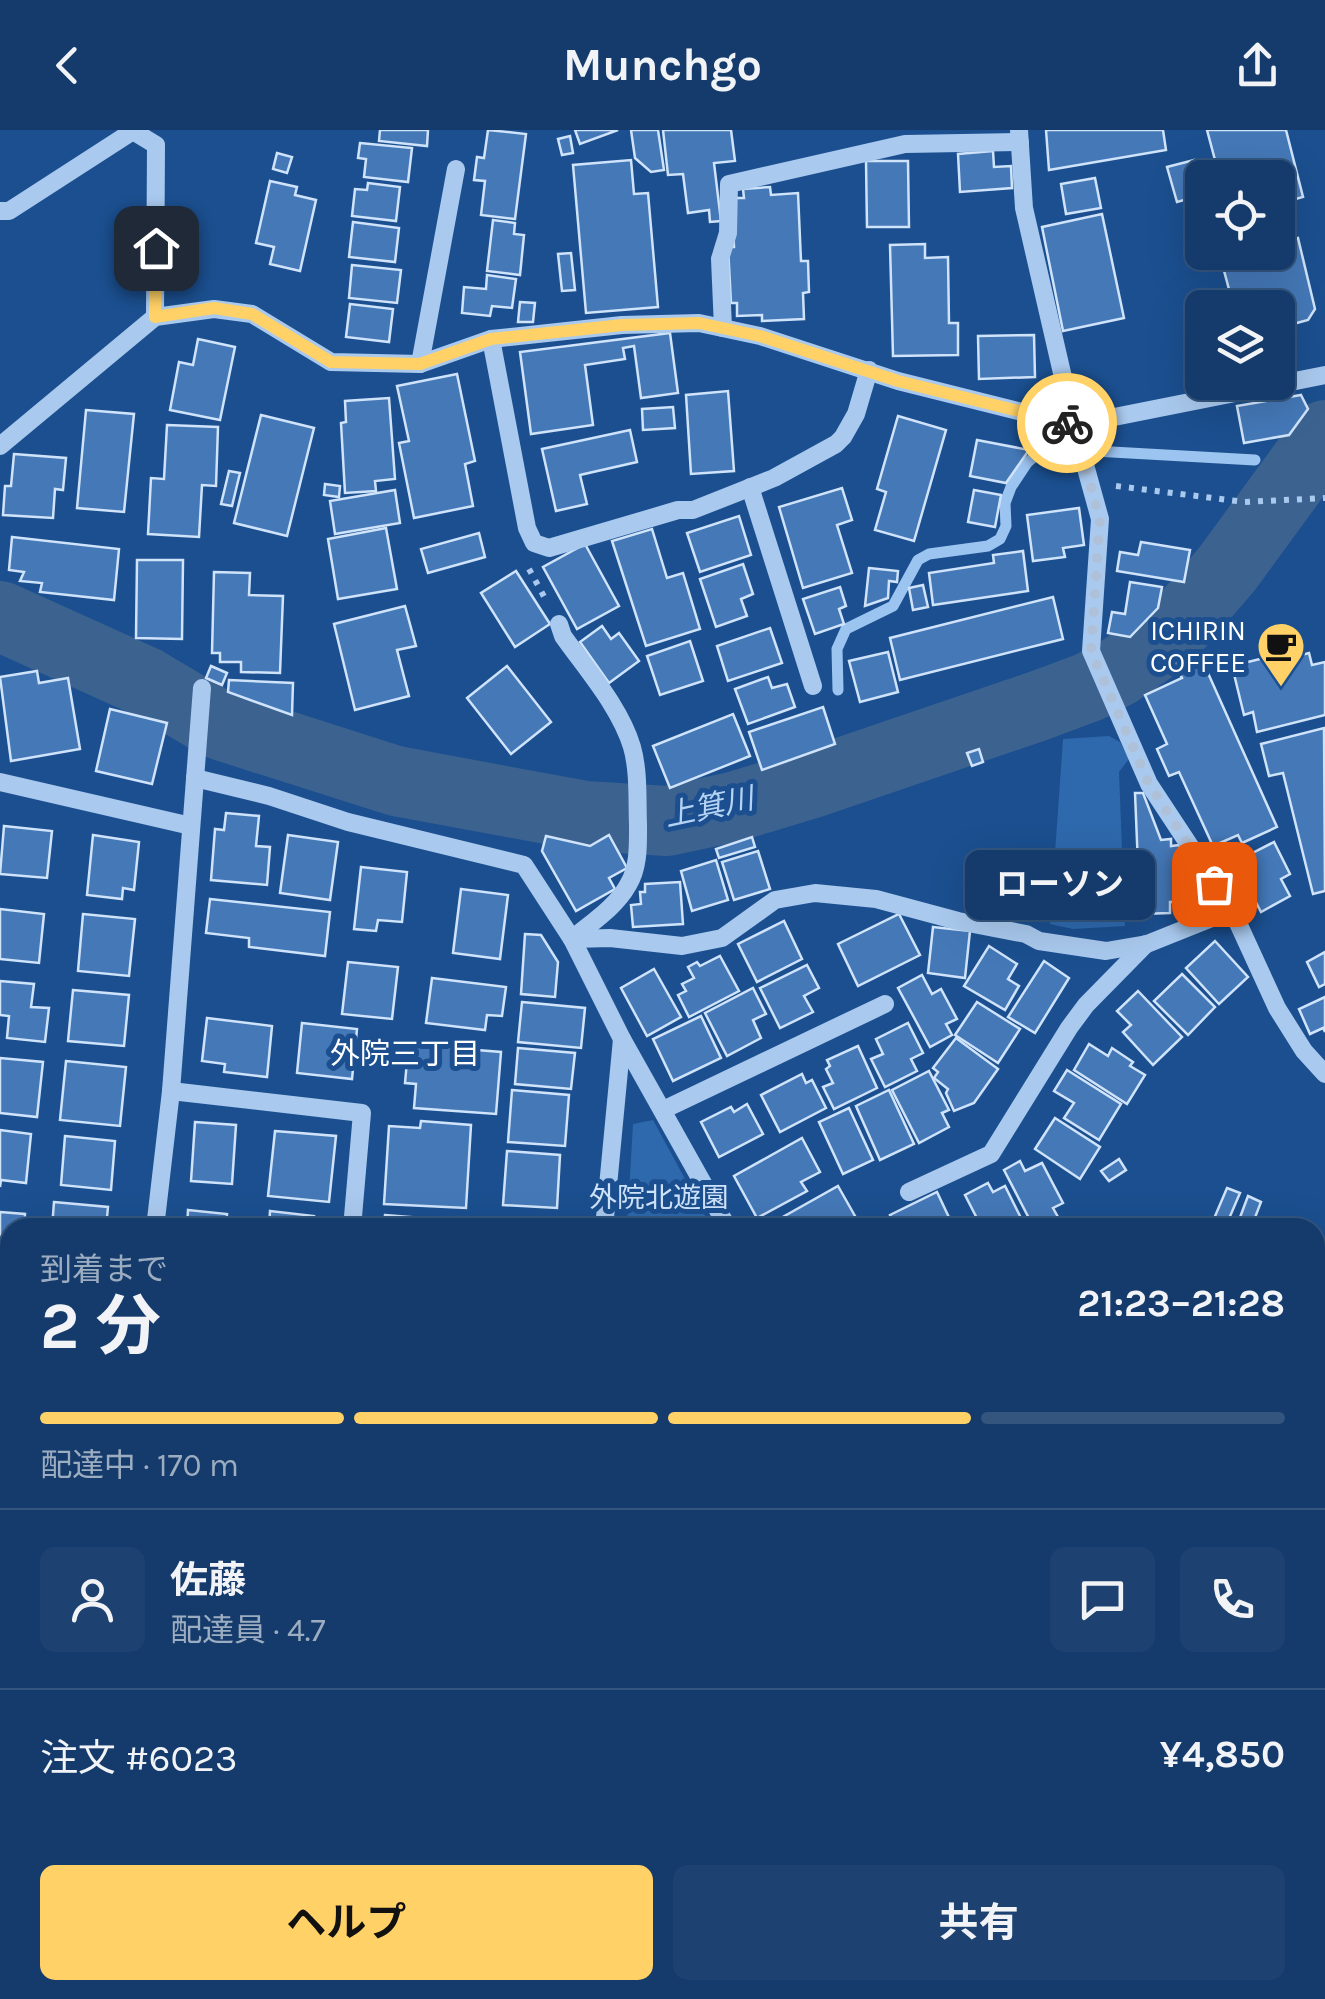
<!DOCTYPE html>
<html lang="ja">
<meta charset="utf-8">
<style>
body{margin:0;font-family:Karla,"Noto Sans JP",sans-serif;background:#1d4271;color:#f1f3f6;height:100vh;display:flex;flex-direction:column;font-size:38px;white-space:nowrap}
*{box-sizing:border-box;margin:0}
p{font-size:32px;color:#9dadc1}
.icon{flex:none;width:55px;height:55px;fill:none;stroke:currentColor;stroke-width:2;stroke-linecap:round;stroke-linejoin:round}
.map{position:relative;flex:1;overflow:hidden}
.panel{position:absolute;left:0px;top:1088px;width:1325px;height:782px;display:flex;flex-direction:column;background:#143b6b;border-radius:30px 30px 0 0;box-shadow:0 10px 40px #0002,0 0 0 2px #33557e}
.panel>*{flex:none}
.tools{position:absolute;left:1185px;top:30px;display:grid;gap:20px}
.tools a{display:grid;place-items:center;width:110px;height:110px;border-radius:15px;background:#143b6b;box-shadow:0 10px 40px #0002,0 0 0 2px #33557e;font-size:50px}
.pin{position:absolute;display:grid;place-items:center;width:85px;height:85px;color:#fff;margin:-42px;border-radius:20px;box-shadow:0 5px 15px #0006}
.courier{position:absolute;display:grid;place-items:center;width:100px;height:100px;margin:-50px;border:8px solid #ffd166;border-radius:50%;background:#fff;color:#222;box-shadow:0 2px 12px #0007}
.bubble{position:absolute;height:70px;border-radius:15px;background:#143b6b;box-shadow:0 10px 40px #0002,0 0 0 2px #33557e;font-size:32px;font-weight:700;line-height:70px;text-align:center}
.overview em{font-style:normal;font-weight:700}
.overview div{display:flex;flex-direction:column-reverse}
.overview{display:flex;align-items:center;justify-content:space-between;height:170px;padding:0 40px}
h1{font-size:65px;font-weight:700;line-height:75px}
.bar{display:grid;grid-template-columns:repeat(4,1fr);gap:15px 10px;align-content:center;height:120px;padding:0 40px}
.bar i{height:12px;border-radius:8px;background:#33557e}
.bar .active{background:#ffd166}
.bar p{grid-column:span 4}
.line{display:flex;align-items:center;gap:25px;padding:0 40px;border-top:2px solid #33557e}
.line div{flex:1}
.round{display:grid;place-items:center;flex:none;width:105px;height:105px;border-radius:15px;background:#1d4271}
.action{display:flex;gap:20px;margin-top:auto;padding:20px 40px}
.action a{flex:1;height:115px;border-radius:15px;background:#ffd166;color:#111;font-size:40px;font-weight:700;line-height:115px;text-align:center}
.action a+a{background:#1d4271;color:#f1f3f6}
header{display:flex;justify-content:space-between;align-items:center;height:130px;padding:0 40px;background:#143b6b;font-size:45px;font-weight:700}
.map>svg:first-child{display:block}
</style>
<header><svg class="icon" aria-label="back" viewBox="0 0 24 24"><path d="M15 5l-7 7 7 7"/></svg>Munchgo<svg class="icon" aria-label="share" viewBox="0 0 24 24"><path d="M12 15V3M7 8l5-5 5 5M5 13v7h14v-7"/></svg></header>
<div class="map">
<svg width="1325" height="1869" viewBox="0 0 1325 1869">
<rect width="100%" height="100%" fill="#1b4f8f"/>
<g fill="#2e69ad">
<path d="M1109,606L1120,612L1129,629L1119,642L1125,796L1073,799L1050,794L1063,609Z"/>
<path d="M653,990L711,1097H627L633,994Z"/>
</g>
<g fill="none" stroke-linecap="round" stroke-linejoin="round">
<g stroke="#9cc4f0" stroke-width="11">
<path d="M1094,321L1255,330"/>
<path d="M1286,332L1304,334"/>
<path d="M838,560L837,519L846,499L893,476L918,430L929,424L988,416L1000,409L1006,396L1005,373L1011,357L1027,333L1044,318H1066"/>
</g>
<path stroke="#3c6290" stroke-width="70" d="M0,486L146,552L217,594L396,651L585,686L667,691L733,677L809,654L1038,576L1089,557L1118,542L1164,510L1184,489L1227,439L1325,305"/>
</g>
<g fill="#4478b7" stroke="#cfe3fa" stroke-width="2.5">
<path d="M380,0H428L427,16L379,11Z"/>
<path d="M488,0L526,4L515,89L481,85L485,51L474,50L477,27L484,28Z"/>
<path d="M575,0H618L580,14Z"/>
<path d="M631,0H658L664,40L651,42L635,28Z"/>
<path d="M663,0H731L735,31L714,33L721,91L710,92L709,80L688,83L683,44L668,45Z"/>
<path d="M1046,0H1163L1166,20L1049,40Z"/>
<path d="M1207,0H1286L1303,67L1278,74V48H1211L1219,45Z"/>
<path d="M570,6L573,23L562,25L558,9Z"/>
<path d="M360,13L412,18L408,52L364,47L366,29L358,28Z"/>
<path d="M993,21L994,37L1011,36L1012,58L960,62L958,24Z"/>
<path d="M277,23L292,27L287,43L273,39Z"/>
<path d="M631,30L634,64L648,63L658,177L586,183L573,35Z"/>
<path d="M1194,30L1202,65L1177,72L1167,37Z"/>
<path d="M866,31H908L909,97H867Z"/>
<path d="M1095,48L1101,78L1066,84L1061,54Z"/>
<path d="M270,51L297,57L295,65L316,70L300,141L270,134L274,117L256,113Z"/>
<path d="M368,53L400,57L396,91L352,86L355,59L367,60Z"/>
<path d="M770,57L771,65L798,63L801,131H808L809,162L803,163L804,189L762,191V185L737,186V173H731L728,117H734L732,68H744L743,59Z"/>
<path d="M1102,84L1124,188L1063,201L1042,97Z"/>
<path d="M493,90L515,93L514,104L524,105L520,145L487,141Z"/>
<path d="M353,92L399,98L395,132L349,127Z"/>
<path d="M1298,108L1315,179L1308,190L1293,194L1284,186L1278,188V178H1234L1219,122H1278V113Z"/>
<path d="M925,114V128L948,127L949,193H958V225L893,226L890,115Z"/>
<path d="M571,123L575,160L562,161L558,124Z"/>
<path d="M352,135L401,140L397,173L349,168Z"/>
<path d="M487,145L516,149L512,178L492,176L490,186L462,183L464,157L486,159Z"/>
<path d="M520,172L535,173L533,192H518Z"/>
<path d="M350,174L393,179L389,212L346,207Z"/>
<path d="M670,203L678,263L641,268L634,216L623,218L625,229L585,235L593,295L531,304L520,222Z"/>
<path d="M1034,205L1035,247L979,249L978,206Z"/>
<path d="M198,209L235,217L220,290L170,280L179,232L193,235Z"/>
<path d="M457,244L475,331L465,334L473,376L414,388L399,313L409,311L397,256Z"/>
<path d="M728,261L734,341L691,344L686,265Z"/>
<path d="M1301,265L1308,279L1289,305L1244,313L1237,276Z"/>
<path d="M389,268L395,349L375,351L376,361L345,363L341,293L346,292L345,271Z"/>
<path d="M673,277L675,298L643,300L642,279Z"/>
<path d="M86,280L134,284L124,382L77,378Z"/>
<path d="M261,285L314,298L287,406L234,393Z"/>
<path d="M898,286L946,300L914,411L875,400L886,362L877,359Z"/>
<path d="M167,295L218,297L216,356L202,355L199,407L148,404L151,348L164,349Z"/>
<path d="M630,300L637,332L580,345L587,374L556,381L542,319Z"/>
<path d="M977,310L1029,320L1006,353L970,346Z"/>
<path d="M14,324L66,328L63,360L55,359L53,388L3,385L5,356H11Z"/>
<path d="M229,341L240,343L232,376L221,374Z"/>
<path d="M325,354L340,356L339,367L324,365Z"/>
<path d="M842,358L852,390L837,395L852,443L803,458L779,377Z"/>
<path d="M395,360L400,393L335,404L330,371Z"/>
<path d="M974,360L1001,365L995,397L968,392Z"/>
<path d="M1079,378L1084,415L1063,418L1065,427L1033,431L1027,385Z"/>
<path d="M739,386L751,425L700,442L687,403Z"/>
<path d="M386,398L397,459L338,469L328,409Z"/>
<path d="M652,399L667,448L683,443L700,499L646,516L612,411Z"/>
<path d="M479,403L485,427L428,443L421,419Z"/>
<path d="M12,407L119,419L114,470L40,462L42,453L20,451L24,442L9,440Z"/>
<path d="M1141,412L1190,420L1184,452L1117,441L1120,422L1138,425Z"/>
<path d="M585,414L619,476L577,499L543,437Z"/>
<path d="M1023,421L1028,461L933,475L929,443L994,433L993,425Z"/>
<path d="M137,430H183L182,509L136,508Z"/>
<path d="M743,434L753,464L741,469L747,486L716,497L700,449Z"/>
<path d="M869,438L898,441L897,452L889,451L888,468L865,476Z"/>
<path d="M516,441L550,494L515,517L481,463Z"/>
<path d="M214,442L250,443L249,465L283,466L280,543L241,542V532H220V523H212Z"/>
<path d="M1130,452L1162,457L1158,478L1130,507L1108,503L1112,482L1125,484Z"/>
<path d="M923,455L928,477L913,480L909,458Z"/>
<path d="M840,457L846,476L839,479L844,494L815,504L803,469Z"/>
<path d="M1053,467L1063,509L900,550L890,508Z"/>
<path d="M405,476L416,516L397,520L409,566L355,580L334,494Z"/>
<path d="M602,496L611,509L619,503L639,531L609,553L580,512Z"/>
<path d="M770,498L782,533L728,551L717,516Z"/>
<path d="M690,511L703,551L660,565L647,526Z"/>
<path d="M888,522L898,562L860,572L849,531Z"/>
<path d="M1199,523L1277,697L1242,713L1238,705L1213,716L1179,642L1169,646L1157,619L1167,614L1145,565L1182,548L1175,534Z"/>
<path d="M1284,523L1285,529L1309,523L1312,535L1325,532V585L1257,602L1253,582L1244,585L1232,536Z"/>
<path d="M211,536L227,543L222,555L206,548Z"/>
<path d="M507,536L551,592L511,624L467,568Z"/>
<path d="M37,541L39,553L68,548L80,619L11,631L0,547Z"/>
<path d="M768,547L772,558L787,554L795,577L748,594L735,559Z"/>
<path d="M229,550L293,553L292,585L228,562Z"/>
<path d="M823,577L835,614L762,640L749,602Z"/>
<path d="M110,579L167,593L152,654L96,641Z"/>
<path d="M733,584L750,626L670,658L653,616Z"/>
<path d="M1324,598L1325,761L1313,764L1283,643L1269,646L1261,614Z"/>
<path d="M979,619L983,632L972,636L967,623Z"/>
<path d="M1135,663H1143L1161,710L1171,709V716L1180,715L1182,772H1170V783L1140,784Z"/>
<path d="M226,683L259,686L256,716L270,717L267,755L211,750L215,699L224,700Z"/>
<path d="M4,696L52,701L47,748L0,744Z"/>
<path d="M93,705L139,712L134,760L123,758L122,769L87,765Z"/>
<path d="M288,705L338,712L330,770L280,763Z"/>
<path d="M609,705L627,738L609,748L615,759L576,781L542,721L546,706L590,716Z"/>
<path d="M752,707L755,717L719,728L716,719Z"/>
<path d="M1274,712L1290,744L1281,749L1290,766L1261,782L1235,732Z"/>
<path d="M758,721L770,759L734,770L722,732Z"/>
<path d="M716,730L728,770L692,781L681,741Z"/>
<path d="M361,737L407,742L402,792L378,790L376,801L354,799Z"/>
<path d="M680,752L683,794L633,797L631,775L641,774L640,762H645V754Z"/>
<path d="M461,759L508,765L500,829L453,823Z"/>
<path d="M210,769L330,782L325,826L249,817V808L206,803Z"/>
<path d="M0,779L44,784L39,833L0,829Z"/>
<path d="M83,784L135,789L129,846L78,841Z"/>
<path d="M899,784L920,825L858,856L838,814Z"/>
<path d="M784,791L802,829L757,852L738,814Z"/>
<path d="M933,797L970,801L965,848L928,843Z"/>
<path d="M525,804L541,805L558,832L555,867L521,864Z"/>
<path d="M1215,811L1248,847L1219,874L1186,838Z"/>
<path d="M989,816L1017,834L1008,849L1019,856L1005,880L964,856Z"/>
<path d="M1325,822V854L1319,857L1307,832Z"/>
<path d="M720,826L739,861L689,887L678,865L686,861L682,854L694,848L688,837L697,832L700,836Z"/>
<path d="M1044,831L1069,848L1035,903L1008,887Z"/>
<path d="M348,832L398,837L392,889L342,884Z"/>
<path d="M807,835L819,858L804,866L813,882L780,898L760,858Z"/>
<path d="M654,839L681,887L647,906L621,858Z"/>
<path d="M1182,844L1215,877L1188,905L1154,871Z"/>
<path d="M922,845L932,864L941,859L957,889L946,894L952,905L930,917L898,858Z"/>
<path d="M432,848L506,857L502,886L487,885L485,900L426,893Z"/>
<path d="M0,851L34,854L31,877L49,878L45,912L7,908L9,886L0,885Z"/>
<path d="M753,858L766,884L753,890L761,908L727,926L705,883Z"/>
<path d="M73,860L129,865L124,916L68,911Z"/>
<path d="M1138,861L1182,907L1153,935L1123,902L1131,895L1117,881Z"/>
<path d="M1325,867V902L1323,898L1310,904L1299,879Z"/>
<path d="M522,872L585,878L581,918L518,912Z"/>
<path d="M977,872L1020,899L998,933L955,905Z"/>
<path d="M701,886L721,928L673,951L653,909Z"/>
<path d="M207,888L272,896L267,947L224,942L225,934L202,931Z"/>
<path d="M302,893L357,899L352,949L297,943Z"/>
<path d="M908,893L923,923L911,929L917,941L885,957L871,929L883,924L876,909Z"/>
<path d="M956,908L998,939L974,973L954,981L946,963L948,959L934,948L938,942L933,938Z"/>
<path d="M409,909L440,911V917L501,922L496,984L414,978L416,954L405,953Z"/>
<path d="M1089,914L1108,926L1112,918L1133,932L1130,936L1145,945L1127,974L1074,940Z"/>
<path d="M858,916L877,958L834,979L823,957L833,953L826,939L830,936L827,930Z"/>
<path d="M518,918L575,923L571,959L515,954Z"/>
<path d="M0,928L43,932L37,987L0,983Z"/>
<path d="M66,931L126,937L120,996L60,990Z"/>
<path d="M1067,940L1121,974L1099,1010L1064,988L1074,973L1054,961Z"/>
<path d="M929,941L949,980L942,983L949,997L919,1013L892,960Z"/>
<path d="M802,944L806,953L812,950L826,978L780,1002L761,965Z"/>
<path d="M512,960L569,965L565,1016L508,1012Z"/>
<path d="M889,960L914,1014L880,1030L856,976Z"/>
<path d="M747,974L763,1004L719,1027L701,992L731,977L734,982Z"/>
<path d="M849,978L873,1030L843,1044L819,992Z"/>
<path d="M1055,988L1100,1017L1080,1049L1035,1019Z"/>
<path d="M421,991L471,995L466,1078L384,1074L389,996L420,998Z"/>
<path d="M195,992L236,995L232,1054L191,1051Z"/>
<path d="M0,1000L31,1004L26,1053L1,1050L0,1057Z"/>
<path d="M275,1001L336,1006L329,1072L268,1066Z"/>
<path d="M65,1006L115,1011L111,1060L61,1055Z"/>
<path d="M802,1008L820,1042L801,1052L807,1061L757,1088L734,1046Z"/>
<path d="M507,1021L560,1025L557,1078L503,1075Z"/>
<path d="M1119,1029L1126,1040L1109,1051L1101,1041Z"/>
<path d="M1020,1031L1025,1041L1042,1033L1063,1073L1053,1078L1058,1087L1038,1098H1034L1004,1040Z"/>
<path d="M988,1053L993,1062L1005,1056L1024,1094L1018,1098H982L965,1065Z"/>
<path d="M838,1056L855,1086L834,1098H786L781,1088Z"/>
<path d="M1227,1058L1240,1063L1225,1098H1210Z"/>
<path d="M937,1062L954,1098H930L927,1093L918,1098H896L890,1085Z"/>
<path d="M1248,1066L1261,1072L1251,1098H1236Z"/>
<path d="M54,1072L108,1077L106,1098H52Z"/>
<path d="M188,1080L227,1084L226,1098H187Z"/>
<path d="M270,1081L314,1086L313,1098H269Z"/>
<path d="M0,1082L25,1084L24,1098H10V1133L0,1132Z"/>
<path d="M385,1085L446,1090V1098H384Z"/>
<path d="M502,1091L554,1095V1098H501Z"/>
<rect x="1315" y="1116" width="10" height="130"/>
<path d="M0,1192L10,1193V1254L0,1253Z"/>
<path d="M0,1263L10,1264L7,1311L0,1310Z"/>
<path d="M1315,1274L1325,1278L1315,1310Z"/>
<path d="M1315,1379L1325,1381V1425L1315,1423Z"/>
<path d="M4,1660H10V1721L0,1720Z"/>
<path d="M0,1735L10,1736V1791L0,1789Z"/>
<path d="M0,1809L10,1810V1860H35V1864L0,1860Z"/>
<path d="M193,1860H242L241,1867Z"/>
<path d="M316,1860H380V1869H315Z"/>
<path d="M408,1860H461L460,1869H407Z"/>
<path d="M524,1860H589L584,1869H540Z"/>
<path d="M604,1860H631L645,1869H598Z"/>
<path d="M946,1860H1008L1007,1869H945Z"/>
<path d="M1119,1860H1166L1165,1869H1118Z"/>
</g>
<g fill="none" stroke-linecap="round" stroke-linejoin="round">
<g stroke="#a9c9ee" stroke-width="6" stroke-dasharray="5 8" stroke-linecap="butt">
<path d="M1116,356L1245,372L1325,368"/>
<path d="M529,439L547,472"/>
</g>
<g stroke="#a9c9ee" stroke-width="18">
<path d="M1019,0L1024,78L1074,295L1100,389L1091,521L1149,654L1232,780L1277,878L1304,921L1325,944"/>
<path d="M0,81H9L133,1L156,15L155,187"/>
<path d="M723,198L720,129L728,103L729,54L905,14L1020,12"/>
<path d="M491,209L527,398L534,413L549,418L678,380H693L774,348L836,314L843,307L856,284L869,240"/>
<path d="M420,234L456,39"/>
<path d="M0,316L155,187L214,179L252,184L331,232L420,234L491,209L622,195L699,193L760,206L898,251L1074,295L1325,245"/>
<path d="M750,357L813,556"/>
<path d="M559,494L563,506C587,540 620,577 632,617C639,642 637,670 638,695C638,715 639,737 628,755C616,777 591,793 572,809"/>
<path d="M195,648L269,666L348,692L524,735L572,809L622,909L728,1098"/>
<path d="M0,652L191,696"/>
<path d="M572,809L610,808L682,816L722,808L775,770L815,763L876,769L958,791L1026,804L1039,811L1106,821L1147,814L1232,780"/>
<path d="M171,961L362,983L352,1098"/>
<path d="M663,980L885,874"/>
<path d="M909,1062L991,1024L1069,898L1086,875L1146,814"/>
<path d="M155,1098L171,961L202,558"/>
<path d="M604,1098L622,909"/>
<path d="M0,1160L10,1161"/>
<path d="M1315,1472L1325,1479"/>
<path d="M83,1869L84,1860"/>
<path d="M286,1869V1860"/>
<path d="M502,1869V1860"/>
</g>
</g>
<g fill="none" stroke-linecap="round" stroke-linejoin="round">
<path stroke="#afc1d8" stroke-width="10" stroke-dasharray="0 18" d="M1067,293L1074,295L1100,389L1091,521L1149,654L1214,754"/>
<path stroke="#ffd166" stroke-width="12" d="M156,118L155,187L214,178L252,184L331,232L420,234L491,209L622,195L699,193L760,206L898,251L1067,293"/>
</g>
<defs>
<g id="cafe-pin" transform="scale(2.5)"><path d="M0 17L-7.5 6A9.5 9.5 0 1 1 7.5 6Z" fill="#ffd166" stroke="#1b4f8f"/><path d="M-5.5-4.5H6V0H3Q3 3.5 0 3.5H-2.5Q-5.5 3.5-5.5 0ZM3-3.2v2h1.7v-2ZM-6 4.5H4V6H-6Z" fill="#111"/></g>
</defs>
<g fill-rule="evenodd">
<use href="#cafe-pin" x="1281" y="516"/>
</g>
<g text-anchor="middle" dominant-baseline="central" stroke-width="10" stroke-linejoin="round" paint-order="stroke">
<g font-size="28" fill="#fff" stroke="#1b4f8f" text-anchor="end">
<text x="1246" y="500">ICHIRIN<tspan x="1246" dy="32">COFFEE</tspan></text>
</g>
<g font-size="28" fill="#cfe3fa" stroke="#1b4f8f">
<text x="659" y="1067">外院北遊園</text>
</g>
<g font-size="30" font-style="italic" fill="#b5d3f5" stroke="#1b4f8f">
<text transform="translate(709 677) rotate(-12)">上箕川</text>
</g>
<g font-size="30" fill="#fff" stroke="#1b4f8f">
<text x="405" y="924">外院三丁目</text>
</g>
</g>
</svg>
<div class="tools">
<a><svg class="icon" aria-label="locate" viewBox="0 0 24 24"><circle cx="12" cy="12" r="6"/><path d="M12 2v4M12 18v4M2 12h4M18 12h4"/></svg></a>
<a><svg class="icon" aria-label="layers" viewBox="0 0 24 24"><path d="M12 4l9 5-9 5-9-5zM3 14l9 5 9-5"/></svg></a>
</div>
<div class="pin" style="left:1214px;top:754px;background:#ea580c"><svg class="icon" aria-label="bag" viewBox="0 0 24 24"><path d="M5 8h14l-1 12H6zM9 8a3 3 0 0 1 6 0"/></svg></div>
<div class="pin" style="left:156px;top:118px;background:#1f2937"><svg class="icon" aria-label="home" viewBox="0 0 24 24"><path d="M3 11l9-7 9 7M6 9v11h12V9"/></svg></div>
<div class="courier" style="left:1067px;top:293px"><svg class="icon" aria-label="bike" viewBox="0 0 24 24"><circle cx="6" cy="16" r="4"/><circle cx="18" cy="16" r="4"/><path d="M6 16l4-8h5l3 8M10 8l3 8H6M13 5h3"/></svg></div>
<div class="bubble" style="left:965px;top:720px;width:190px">ローソン</div>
<section class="panel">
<div class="overview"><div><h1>2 分</h1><p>到着まで</p></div><em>21:23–21:28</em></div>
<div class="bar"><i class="active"></i><i class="active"></i><i class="active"></i><i></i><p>配達中 · 170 m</p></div>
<div class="line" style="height:180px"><a class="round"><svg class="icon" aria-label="person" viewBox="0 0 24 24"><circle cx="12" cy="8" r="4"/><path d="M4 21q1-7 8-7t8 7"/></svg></a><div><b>佐藤</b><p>配達員 · 4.7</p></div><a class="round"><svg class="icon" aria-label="chat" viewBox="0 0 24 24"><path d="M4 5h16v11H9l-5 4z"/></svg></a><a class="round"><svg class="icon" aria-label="phone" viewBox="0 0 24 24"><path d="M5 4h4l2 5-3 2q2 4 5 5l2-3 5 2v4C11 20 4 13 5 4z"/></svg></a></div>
<div class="line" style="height:130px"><div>注文 #6023</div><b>¥4,850</b></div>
<div class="action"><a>ヘルプ</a><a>共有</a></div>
</section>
</div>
